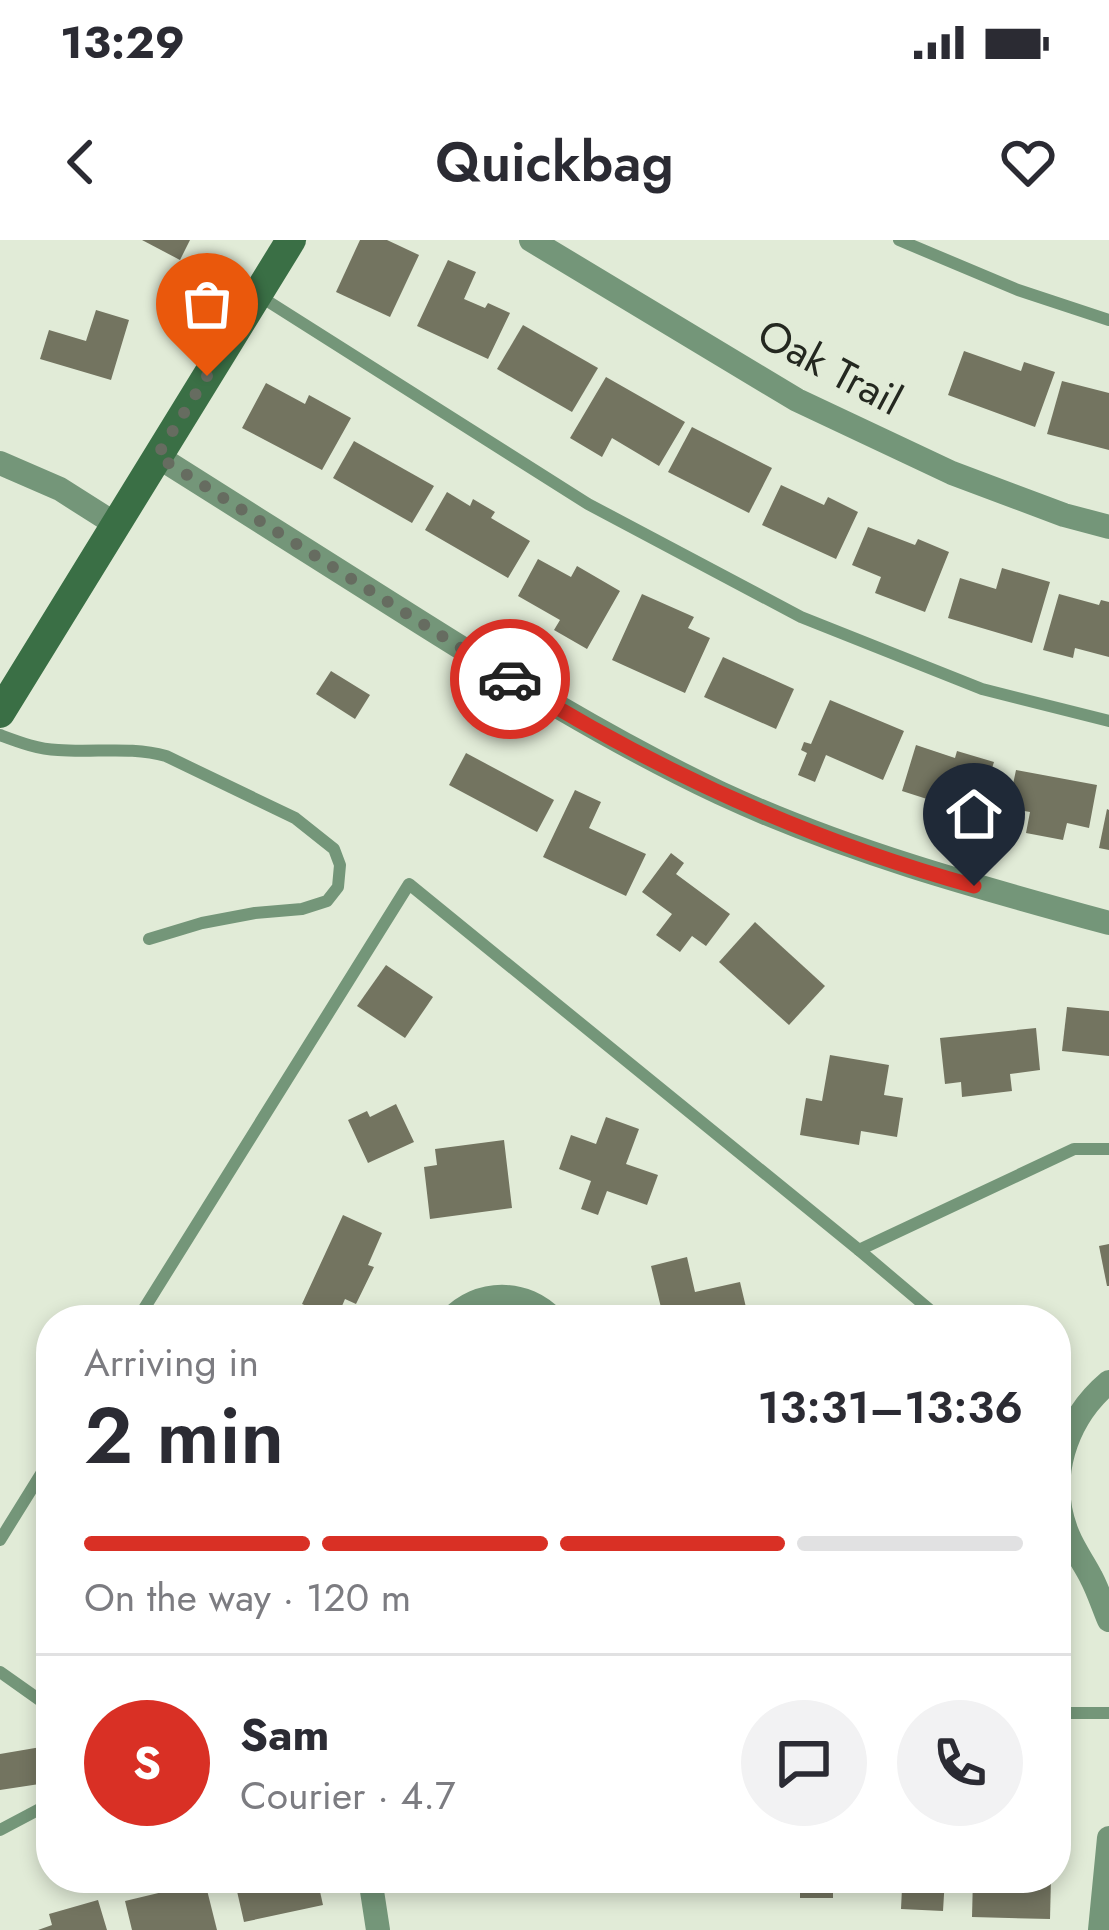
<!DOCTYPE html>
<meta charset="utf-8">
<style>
body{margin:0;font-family:Jost,sans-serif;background:#f2f2f3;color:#2b2b33;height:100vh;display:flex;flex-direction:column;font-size:45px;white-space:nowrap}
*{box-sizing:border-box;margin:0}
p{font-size:39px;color:#7c7c81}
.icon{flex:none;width:66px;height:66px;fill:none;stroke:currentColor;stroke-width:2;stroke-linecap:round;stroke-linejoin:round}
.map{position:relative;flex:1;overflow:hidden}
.sheet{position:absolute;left:36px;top:1065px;width:1035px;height:588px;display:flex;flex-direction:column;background:#fff;border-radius:48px;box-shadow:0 6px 18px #0003}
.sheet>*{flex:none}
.pin{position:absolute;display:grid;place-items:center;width:102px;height:102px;color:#fff;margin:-123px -51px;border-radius:50% 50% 50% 0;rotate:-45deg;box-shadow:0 0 12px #0007}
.pin .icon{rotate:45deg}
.courier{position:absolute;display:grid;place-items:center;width:120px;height:120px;margin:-60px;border:9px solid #d93025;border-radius:50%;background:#fff;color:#222;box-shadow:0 3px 15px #0007}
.overview em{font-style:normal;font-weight:600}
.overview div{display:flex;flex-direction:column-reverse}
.overview{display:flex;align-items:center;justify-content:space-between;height:204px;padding:0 48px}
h1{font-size:78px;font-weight:600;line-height:90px}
.bar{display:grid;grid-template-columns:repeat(4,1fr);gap:18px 12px;align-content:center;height:144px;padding:0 48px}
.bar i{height:15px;border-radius:9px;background:#e1e1e2}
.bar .current{background:#d93025}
.bar p{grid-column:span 4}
.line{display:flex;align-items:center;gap:30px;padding:0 48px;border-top:3px solid #e1e1e2}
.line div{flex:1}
.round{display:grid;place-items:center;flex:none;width:126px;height:126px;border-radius:63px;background:#f2f2f3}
.status{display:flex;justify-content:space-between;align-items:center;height:84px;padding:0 60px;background:#fff;direction:ltr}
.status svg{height:33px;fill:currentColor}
header{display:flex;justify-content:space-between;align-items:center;height:156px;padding:0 48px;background:#fff;font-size:54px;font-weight:600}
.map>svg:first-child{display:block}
</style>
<div class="status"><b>13:29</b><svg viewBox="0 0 49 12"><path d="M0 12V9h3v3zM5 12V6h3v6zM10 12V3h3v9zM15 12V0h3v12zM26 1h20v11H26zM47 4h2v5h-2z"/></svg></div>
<header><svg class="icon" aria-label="back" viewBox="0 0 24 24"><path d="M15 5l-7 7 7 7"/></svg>Quickbag<svg class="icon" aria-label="heart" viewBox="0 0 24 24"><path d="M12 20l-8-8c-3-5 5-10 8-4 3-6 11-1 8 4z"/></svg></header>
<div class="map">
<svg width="1109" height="1690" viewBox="0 0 1109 1690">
<rect width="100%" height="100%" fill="#e1ebd7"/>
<g fill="#737460">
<path d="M142,0H190L180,20Z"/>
<path d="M360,0H387L419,15L390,77L336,52Z"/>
<path d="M448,20L476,32L464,59L485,68L488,63L510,73L488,119L417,86Z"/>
<path d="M96,70L129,80L111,140L40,119L49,90L86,101Z"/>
<path d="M523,85L598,128L572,172L497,129Z"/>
<path d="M964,111L1021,131L1024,122L1055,132L1035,187L948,155Z"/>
<path d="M606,137L685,182L659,226L612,198L602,217L570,198Z"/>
<path d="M1062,141L1109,153V210L1047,194Z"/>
<path d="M266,143L305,164L309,155L351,178L322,230L242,188Z"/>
<path d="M692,187L772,228L749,273L668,232Z"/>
<path d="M354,201L434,246L412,283L333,238Z"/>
<path d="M781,245L824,265L828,257L858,272L836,319L762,285Z"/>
<path d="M447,252L470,266L473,259L495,272L491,278L530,301L508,338L425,290Z"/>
<path d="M868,287L915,305L918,299L949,312L925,372L875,353L881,337L852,325Z"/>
<path d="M538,319L571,337L577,326L620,351L587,409L554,390L560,380L518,356Z"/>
<path d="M1002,328L1050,342L1032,403L948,378L960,338L996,349Z"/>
<path d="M642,354L694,377L688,388L710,398L685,453L612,420Z"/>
<path d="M1059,354L1099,365L1101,360L1109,362V417L1075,408L1073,418L1043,410Z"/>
<path d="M723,417L794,449L776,489L704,457Z"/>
<path d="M331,431L370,455L355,479L316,454Z"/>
<path d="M830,460L904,491L883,540L826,515L815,542L798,535L807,513L801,510L804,502L811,504Z"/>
<path d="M916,505L955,518L957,511L994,522L977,575L902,551Z"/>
<path d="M466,513L554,560L537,592L449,545Z"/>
<path d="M1016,530L1097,545L1089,588L1067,583L1063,600L1026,593L1030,572L1008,568Z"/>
<path d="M575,550L601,562L589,588L646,614L626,656L543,617Z"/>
<path d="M1107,569L1109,570V610L1099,608Z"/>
<path d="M671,613L684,623L676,634L730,674L706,706L692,696L680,712L656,695L672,674L642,652Z"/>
<path d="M755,682L825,746L789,785L719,722Z"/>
<path d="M386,725L433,757L405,798L357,766Z"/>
<path d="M1067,767L1109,771V816L1062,811Z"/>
<path d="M1036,788L1040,830L1010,834L1012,851L962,857L961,842L945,844L940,798Z"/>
<path d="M830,815L889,825L884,855L903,858L897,897L861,891L859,905L800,895L806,858L822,861Z"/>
<path d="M396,864L414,902L368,923L348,880L367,871L370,877Z"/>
<path d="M606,877L639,889L626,924L658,935L647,965L607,951L598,975L581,969L591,941L559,929L571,895L596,904Z"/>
<path d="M504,900L512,968L430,979L424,927L437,925L435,909Z"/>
<path d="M343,975L382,993L368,1025L374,1027L356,1064L345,1059L336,1080L302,1064Z"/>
<path d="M1109,1004V1046H1107L1099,1006Z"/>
<path d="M687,1017L695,1052L740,1042L749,1080H664L651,1026Z"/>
<path d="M41,1507L46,1543L0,1550V1514Z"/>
<path d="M168,1638H204L217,1690H132L125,1661L171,1650Z"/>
<path d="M234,1638H317L323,1665L244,1682Z"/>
<path d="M410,1638H500V1647L411,1651Z"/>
<rect x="545" y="1638" width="32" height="8"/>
<path d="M771,1638H833V1658H800V1644L771,1643Z"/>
<path d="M859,1638H945L943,1671L901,1669L902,1648L859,1645Z"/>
<path d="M973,1638H1051L1050,1679L972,1677Z"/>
<path d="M98,1660L107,1690H38L52,1685L49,1674Z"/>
</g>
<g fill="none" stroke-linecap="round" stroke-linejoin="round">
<g stroke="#749679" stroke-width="12">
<path d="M899,0L1018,50L1109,80"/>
<path d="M258,55L588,264L801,377L982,449L1109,481"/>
<path d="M0,495C19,502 37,509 58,510C94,513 131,506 166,516L295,578L334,609L340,625L338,647L327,661L302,669L255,673L202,683L149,699"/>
<path d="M859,1010L1074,909H1109"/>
<path d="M137,1080L409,644L859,1010L936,1075L934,1080"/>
<path d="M0,1300L51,1218"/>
<path d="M0,1432L51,1468"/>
<path d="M1056,1473H1109"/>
<path d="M0,1590L51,1563"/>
</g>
<g stroke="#749679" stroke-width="24">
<path d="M531,0L797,160L952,233L1064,275L1109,287"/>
<path d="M157,216C239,268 322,320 404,372C507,437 610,501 720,553C845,611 977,647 1109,683"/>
<path d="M0,223L60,249L115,284"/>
<path d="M450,1080C478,1049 526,1049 554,1080"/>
<path d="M1109,1142C1065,1179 1045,1240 1068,1295C1074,1310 1084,1323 1091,1337C1098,1350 1103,1366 1109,1380"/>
<path d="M370,1638L378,1690"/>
<path d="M1100,1690L1109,1598"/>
</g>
<path stroke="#3a6f45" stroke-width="30" d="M0,473L291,0"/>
</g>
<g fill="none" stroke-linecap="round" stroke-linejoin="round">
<path stroke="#666c60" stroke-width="12" stroke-dasharray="0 21.6" d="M207,136L157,216L510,439"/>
<path stroke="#d93025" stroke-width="15" d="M510,439C653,529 811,601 974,646"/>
</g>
<g text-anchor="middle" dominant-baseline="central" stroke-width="10" stroke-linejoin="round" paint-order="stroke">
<g font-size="42" fill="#242820" stroke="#e1ebd7">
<text transform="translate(830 127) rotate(28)">Oak Trail</text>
</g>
</g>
</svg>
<div class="pin" style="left:207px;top:136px;background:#ea580c"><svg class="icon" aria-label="bag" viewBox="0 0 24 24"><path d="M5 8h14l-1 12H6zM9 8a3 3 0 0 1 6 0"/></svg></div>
<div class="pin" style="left:974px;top:646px;background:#1f2937"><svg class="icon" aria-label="home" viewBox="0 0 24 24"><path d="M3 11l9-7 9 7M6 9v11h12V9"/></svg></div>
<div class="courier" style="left:510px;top:439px"><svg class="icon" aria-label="car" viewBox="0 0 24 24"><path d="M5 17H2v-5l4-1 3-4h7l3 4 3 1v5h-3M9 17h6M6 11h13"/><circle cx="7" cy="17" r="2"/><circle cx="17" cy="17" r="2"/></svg></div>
<section class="sheet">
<div class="overview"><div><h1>2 min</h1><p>Arriving in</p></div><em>13:31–13:36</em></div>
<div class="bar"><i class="current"></i><i class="current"></i><i class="current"></i><i></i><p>On the way · 120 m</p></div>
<div class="line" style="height:216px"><b class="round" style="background:#d93025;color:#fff">S</b><div><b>Sam</b><p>Courier · 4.7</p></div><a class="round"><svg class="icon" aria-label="chat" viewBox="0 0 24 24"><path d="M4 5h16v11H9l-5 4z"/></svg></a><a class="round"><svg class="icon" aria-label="phone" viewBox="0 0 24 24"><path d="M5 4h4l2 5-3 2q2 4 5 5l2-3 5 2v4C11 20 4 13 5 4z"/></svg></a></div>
</section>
</div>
